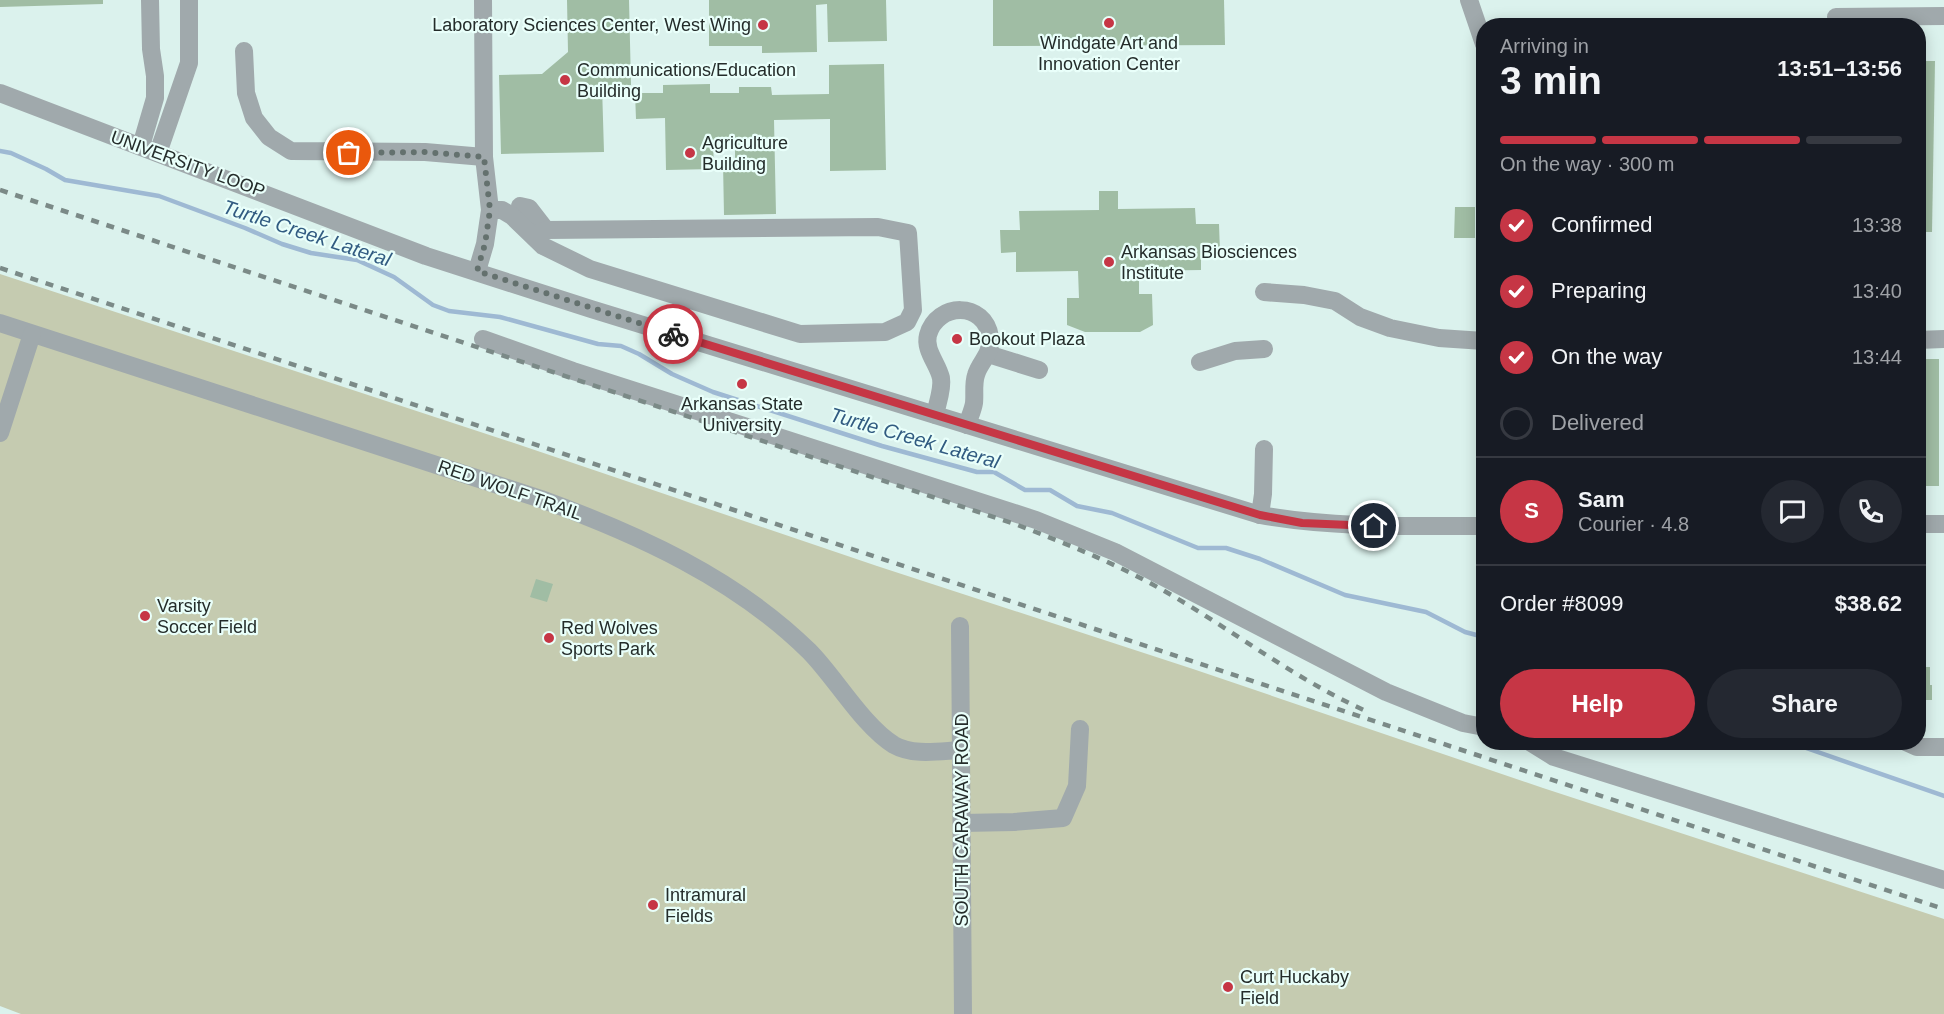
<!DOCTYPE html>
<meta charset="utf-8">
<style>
body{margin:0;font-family:Arial,sans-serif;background:#242831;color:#f1f3f6;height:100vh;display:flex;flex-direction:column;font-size:22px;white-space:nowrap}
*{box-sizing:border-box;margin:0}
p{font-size:20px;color:#9ea1a6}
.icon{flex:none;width:33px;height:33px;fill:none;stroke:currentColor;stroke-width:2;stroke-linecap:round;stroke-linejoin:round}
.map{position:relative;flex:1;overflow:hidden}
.sheet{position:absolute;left:1476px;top:18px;width:450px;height:732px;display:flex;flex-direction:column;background:#171b24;border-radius:24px;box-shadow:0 3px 15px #0003}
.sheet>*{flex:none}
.pin{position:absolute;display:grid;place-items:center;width:51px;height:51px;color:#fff;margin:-26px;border:3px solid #fff;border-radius:50%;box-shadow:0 2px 6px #0007}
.courier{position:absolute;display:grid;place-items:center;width:60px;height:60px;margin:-30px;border:4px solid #c63645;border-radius:50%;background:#fff;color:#222;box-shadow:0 2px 8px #0007}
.head em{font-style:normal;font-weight:600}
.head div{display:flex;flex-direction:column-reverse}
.head{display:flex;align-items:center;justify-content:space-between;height:102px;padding:0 24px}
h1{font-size:39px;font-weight:600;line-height:45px}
.bar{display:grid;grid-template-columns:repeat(4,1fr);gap:9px 6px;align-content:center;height:72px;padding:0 24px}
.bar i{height:8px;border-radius:4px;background:#363941}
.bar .active{background:#c63645}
.bar p{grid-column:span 4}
.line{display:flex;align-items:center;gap:15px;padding:0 24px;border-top:2px solid #363941}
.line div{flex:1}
.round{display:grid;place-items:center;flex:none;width:63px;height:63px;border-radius:32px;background:#242831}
ol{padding:0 24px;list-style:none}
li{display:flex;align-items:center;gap:18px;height:66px}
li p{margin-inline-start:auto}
li .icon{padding:6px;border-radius:50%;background:#c63645;color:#fff;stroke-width:4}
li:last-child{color:#9ea1a6}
li i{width:33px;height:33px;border:3px solid #363941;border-radius:50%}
.cta{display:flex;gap:12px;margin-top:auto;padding:12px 24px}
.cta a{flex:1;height:69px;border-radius:36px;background:#c63645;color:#fff;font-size:24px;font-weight:600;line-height:69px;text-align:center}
.cta a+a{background:#242831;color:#f1f3f6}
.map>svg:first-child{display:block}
</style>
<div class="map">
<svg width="1944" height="1014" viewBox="0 0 1944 1014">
<rect width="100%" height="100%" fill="#dbf2ed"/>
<path fill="#c5cbb0" d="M0,274L517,444L877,566L1193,669L1543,788L1944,919V1014H21L0,1006Z"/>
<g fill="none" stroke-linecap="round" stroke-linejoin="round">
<g stroke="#9eb9d3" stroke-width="4.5">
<path d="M0,151L11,153L46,169L65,180L159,196L245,228L282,244L311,253L357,260L394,277L433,305L449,311L500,317L598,344L621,346L639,354L672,374L713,392L882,446L977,472H994L1025,490H1050L1077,506L1112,513L1198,548H1226L1260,559L1345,595L1426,612L1465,632L1484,637"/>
<path d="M1789,742L1944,796"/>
</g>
</g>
<g fill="#a0bda4">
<path d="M0,0H103V4L0,7Z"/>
<path d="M567,0H629L631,85L602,86L604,152L501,154L499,75L542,74L568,52Z"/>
<path d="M709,0H886L887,41L828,42L827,4L816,5L817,52L762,53V46H709Z"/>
<path d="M993,0H1224L1225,45L993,46Z"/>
<path d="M1918,61H1935L1932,232H1918Z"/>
<path d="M884,64L886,170L830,171V119L774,120L776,214L724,215L723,163H735V142H713L714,169L666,170L665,118L636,119L635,93H663V85L710,84V93H739V87H771L772,95L829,94V65Z"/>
<path d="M1099,191H1118V209L1195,208L1196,224H1219L1220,252H1201V270L1139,271V294H1152L1153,325L1140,332H1085L1067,325V298H1079L1078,271L1016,272V252L1001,253L1000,230H1020L1019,211L1099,210Z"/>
<path d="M1455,207H1475V238H1454Z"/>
<rect x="1918" y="359" width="21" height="127"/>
<rect x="1918" y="547" width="6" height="50"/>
<path d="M536,579L553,584L547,602L530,597Z"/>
<path d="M1918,624H1925V667H1930V685H1932V700H1925V731H1918Z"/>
</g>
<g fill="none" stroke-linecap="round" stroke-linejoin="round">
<g stroke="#a0a9ac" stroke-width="18">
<path d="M1469,0L1484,44"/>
<path d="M1836,17L1944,16"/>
<path d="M244,51L246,93L254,118L269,137L291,151L425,152L484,157"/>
<path d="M0,93L426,256L591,309L1260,515C1334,528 1408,526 1484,526"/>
<path d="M141,146L155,98V76L151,49L150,0"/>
<path d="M158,153L189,63V0"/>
<path d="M520,206L529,208L546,230"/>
<path d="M490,210H502L512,216L543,246L590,269L800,334L885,332L907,322L913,310L908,233L878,227L546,230L539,233L536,238"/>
<path d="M477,271L485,244L490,210L484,157L483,0"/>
<path d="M1264,292L1304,295L1335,301L1360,317L1390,328L1439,338L1484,341"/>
<path d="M0,323L541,499C637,534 735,578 809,651C835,677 863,726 894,745C913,756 940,751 961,750"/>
<path d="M483,339L573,371L1036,520L1115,552L1386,692L1463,723L1484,727"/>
<path d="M1918,340L1944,339"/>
<path d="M988,354L1039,370"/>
<path d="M1200,362L1235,351L1264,349"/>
<path d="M935,415C937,404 943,389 941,378C938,364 924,350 928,335C937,302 985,301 990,337C992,355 980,361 976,375C973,384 975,394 974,403C973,410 969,418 967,425"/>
<path d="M0,433L32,334"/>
<path d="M1260,515L1263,494L1264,449"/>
<path d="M1918,524H1944"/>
<path d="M960,626L963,1014"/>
<path d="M1530,742L1554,757L1944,880"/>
<path d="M1906,742L1917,747H1944"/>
<path d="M962,823L1014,822L1063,818L1077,786L1080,729"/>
</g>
<g stroke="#7b8a87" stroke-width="4.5" stroke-dasharray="8 8" stroke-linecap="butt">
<path d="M0,190L1015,524C1070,545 1122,566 1173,596C1238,634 1297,680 1366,711"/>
<path d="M0,268L1944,909"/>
</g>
</g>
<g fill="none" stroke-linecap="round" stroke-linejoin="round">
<path stroke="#64716e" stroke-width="6" stroke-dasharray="0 10.8" d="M349,153L425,152L484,157L490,210L485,244L477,271L673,334"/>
<path stroke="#c63645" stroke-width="8" d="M673,334L1260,515L1302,523L1374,526"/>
</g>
<g fill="#c63645" stroke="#e9fffa" stroke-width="2">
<circle cx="1109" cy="23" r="6"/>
<circle cx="763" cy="25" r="6"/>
<circle cx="565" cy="80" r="6"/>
<circle cx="690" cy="153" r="6"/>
<circle cx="1109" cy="262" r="6"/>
<circle cx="957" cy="339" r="6"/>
<circle cx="742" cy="384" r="6"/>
<circle cx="145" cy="616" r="6"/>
<circle cx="549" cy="638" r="6"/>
<circle cx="653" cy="905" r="6"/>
<circle cx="1228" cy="987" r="6"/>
</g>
<g text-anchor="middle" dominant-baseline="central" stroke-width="4.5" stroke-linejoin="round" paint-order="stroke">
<g font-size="18" fill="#242c2a" stroke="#e9fffa" text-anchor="start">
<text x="751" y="25" text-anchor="end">Laboratory Sciences Center, West Wing</text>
<text x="1109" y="43" text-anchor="middle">Windgate Art and<tspan x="1109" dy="21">Innovation Center</tspan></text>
<text x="577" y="70">Communications/Education<tspan x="577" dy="21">Building</tspan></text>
<text x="702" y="143">Agriculture<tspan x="702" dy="21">Building</tspan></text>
<text x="1121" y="252">Arkansas Biosciences<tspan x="1121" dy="21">Institute</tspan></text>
<text x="969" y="339">Bookout Plaza</text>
<text x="742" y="404" text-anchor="middle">Arkansas State<tspan x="742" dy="21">University</tspan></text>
<text x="157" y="606">Varsity<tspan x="157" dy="21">Soccer Field</tspan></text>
<text x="561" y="628">Red Wolves<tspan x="561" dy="21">Sports Park</tspan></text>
<text x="665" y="895">Intramural<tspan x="665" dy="21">Fields</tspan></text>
<text x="1240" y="977">Curt Huckaby<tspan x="1240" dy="21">Field</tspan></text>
</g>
<g font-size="18" fill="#242c2a" stroke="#e9fffa">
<text transform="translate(188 164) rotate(20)">UNIVERSITY LOOP</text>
<text transform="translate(510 490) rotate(19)">RED WOLF TRAIL</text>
<text transform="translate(962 820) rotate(-90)">SOUTH CARAWAY ROAD</text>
</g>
<g font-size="20" font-style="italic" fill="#315b81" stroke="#e9fffa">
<text transform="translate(307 233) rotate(18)">Turtle Creek Lateral</text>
<text transform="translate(915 438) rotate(16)">Turtle Creek Lateral</text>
</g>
</g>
</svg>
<div class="pin" style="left:349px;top:153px;background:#ea580c"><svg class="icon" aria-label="bag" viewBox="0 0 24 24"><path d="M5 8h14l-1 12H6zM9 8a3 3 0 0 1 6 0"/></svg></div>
<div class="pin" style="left:1374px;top:526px;background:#1f2937"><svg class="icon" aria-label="home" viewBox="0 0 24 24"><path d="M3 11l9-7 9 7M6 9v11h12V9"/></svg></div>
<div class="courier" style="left:673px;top:334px"><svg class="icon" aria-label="bike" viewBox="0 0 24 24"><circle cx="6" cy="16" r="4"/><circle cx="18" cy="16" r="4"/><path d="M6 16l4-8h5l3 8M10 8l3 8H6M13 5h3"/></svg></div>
<section class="sheet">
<div class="head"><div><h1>3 min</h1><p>Arriving in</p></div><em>13:51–13:56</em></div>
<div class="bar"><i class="active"></i><i class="active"></i><i class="active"></i><i></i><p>On the way · 300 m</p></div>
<ol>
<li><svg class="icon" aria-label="check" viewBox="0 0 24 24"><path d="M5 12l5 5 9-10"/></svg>Confirmed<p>13:38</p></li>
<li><svg class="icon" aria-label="check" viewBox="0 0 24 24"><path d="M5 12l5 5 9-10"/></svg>Preparing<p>13:40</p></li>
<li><svg class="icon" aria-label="check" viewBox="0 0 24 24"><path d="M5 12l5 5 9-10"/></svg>On the way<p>13:44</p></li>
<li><i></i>Delivered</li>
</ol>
<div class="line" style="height:108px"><b class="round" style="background:#c63645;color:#fff">S</b><div><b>Sam</b><p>Courier · 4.8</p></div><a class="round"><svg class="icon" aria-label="chat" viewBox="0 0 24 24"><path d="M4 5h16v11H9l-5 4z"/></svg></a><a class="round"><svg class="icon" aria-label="phone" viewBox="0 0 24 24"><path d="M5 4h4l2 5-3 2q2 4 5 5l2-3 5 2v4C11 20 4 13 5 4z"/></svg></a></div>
<div class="line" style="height:78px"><div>Order #8099</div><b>$38.62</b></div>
<div class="cta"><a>Help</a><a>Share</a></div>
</section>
</div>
